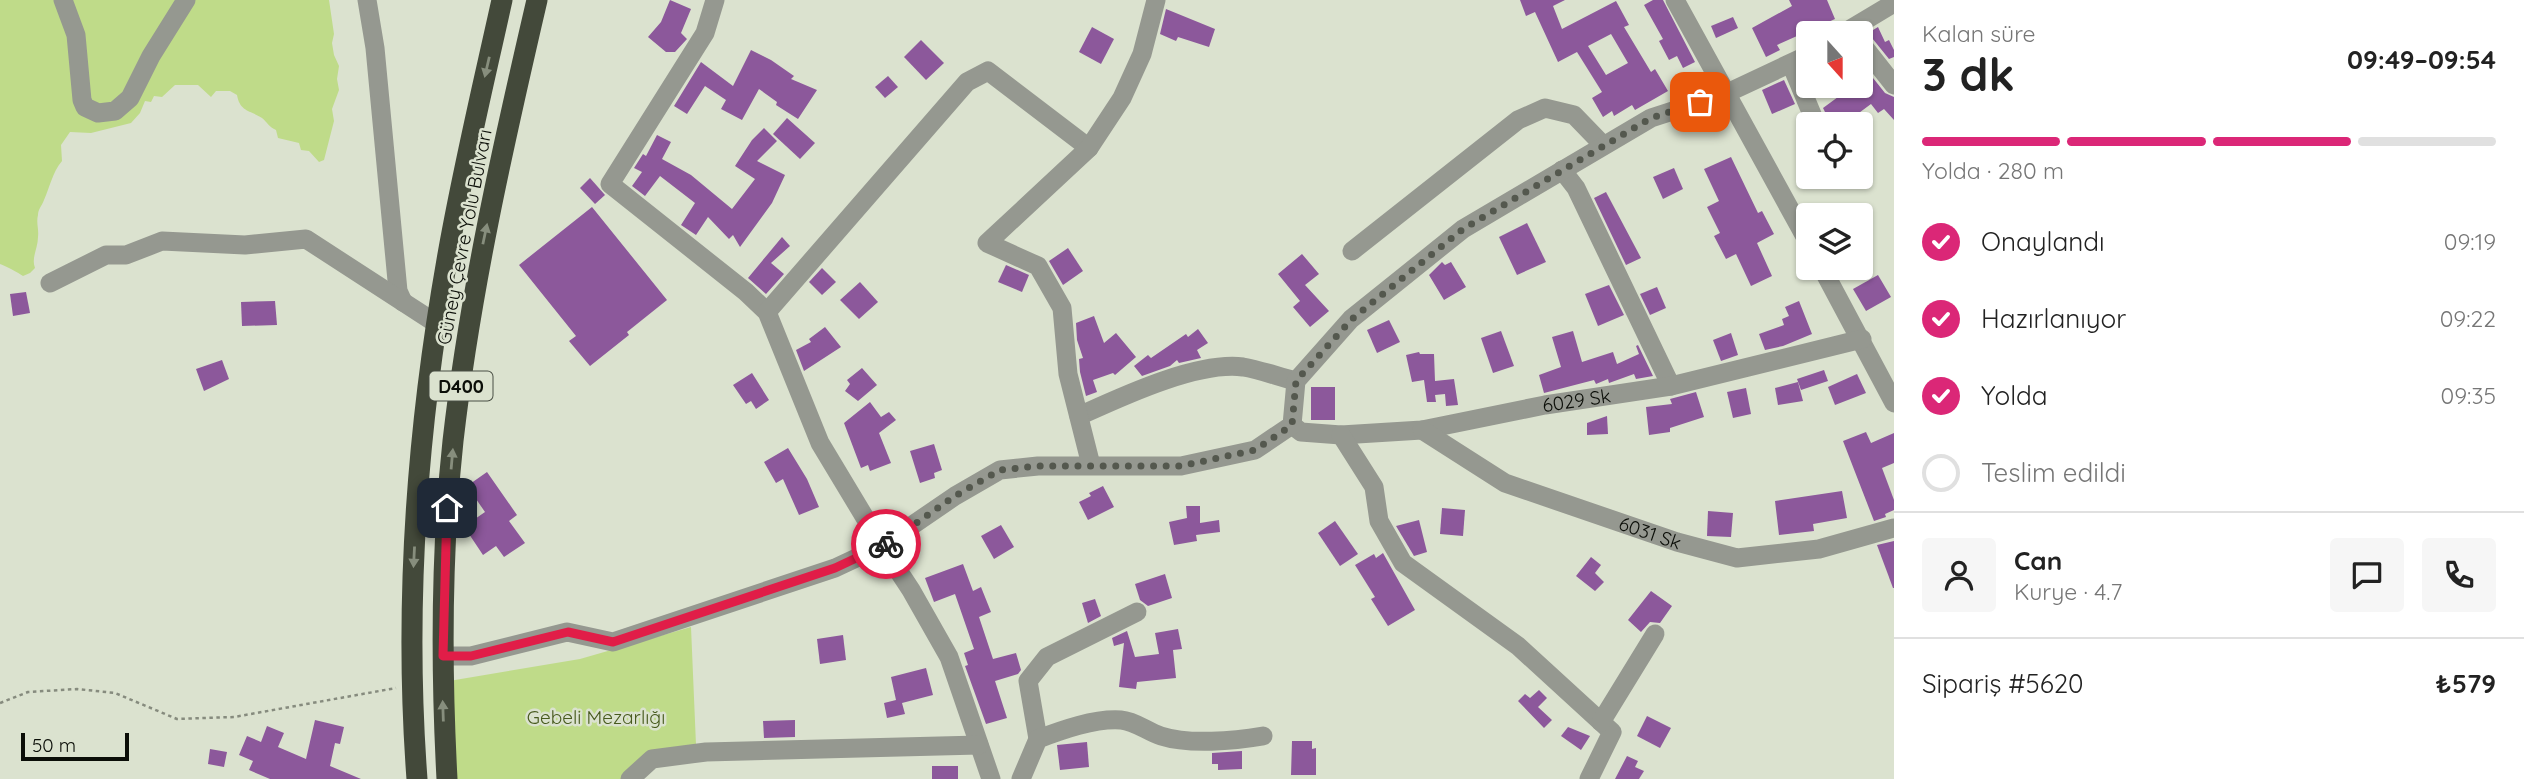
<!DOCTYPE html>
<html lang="tr">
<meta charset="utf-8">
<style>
body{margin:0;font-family:Quicksand,sans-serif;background:#f6f6f6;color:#222;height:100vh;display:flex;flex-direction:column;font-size:26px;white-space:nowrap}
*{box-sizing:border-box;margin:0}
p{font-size:23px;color:#767676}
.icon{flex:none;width:38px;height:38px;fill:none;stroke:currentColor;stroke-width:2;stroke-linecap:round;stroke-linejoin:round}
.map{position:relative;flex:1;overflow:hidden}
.sheet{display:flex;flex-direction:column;background:#fff;width:630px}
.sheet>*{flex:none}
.needle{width:46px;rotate:159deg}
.tools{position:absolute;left:1796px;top:21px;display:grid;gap:14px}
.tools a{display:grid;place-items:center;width:77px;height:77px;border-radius:7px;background:#fff;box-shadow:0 2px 5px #0004;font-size:35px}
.scale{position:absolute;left:21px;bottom:18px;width:108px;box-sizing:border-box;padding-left:7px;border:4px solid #0b0e08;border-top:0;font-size:19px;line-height:24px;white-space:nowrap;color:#0b0e08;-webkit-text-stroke:5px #dbe2cf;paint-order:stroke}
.pin{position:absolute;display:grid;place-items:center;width:60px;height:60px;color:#fff;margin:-30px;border-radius:14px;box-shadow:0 4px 10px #0006}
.courier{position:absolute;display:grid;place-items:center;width:70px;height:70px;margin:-35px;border:5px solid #e11d48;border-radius:50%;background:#fff;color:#222;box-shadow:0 2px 9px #0007}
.head em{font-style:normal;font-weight:800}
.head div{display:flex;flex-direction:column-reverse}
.head{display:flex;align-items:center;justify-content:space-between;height:119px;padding:0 28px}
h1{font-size:46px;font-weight:800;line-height:52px}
.bar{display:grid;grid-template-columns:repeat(4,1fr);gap:10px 7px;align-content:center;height:84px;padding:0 28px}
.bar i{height:9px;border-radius:5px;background:#e0e0e0}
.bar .active{background:#db2777}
.bar p{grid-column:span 4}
.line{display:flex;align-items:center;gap:18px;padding:0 28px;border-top:2px solid #e0e0e0}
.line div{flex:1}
.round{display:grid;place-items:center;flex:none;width:74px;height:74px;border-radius:7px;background:#f6f6f6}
ol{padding:0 28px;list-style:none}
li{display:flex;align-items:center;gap:21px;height:77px}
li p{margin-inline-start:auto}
li .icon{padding:7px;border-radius:50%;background:#db2777;color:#fff;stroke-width:4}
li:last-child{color:#767676}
li i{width:38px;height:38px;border:4px solid #e0e0e0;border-radius:50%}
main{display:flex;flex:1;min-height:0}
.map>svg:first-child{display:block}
</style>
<main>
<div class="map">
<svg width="1894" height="779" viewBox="0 0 1894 779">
<rect width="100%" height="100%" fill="#dbe2cf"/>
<g fill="#bfdb89">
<path d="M0,0H329L334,34L332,43L334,55L339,66L337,79L339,90L332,109L334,121L324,160L319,162L309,151L301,150L299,143L278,138L276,130C269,127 267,122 262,118C250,110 240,112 237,95L230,91H216L211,97L198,85H175L162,97L154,96L151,102L145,101L140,113L131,123L91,133L70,132L61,145L62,161C52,173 50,187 44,200C42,206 38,209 38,215C36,223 39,229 38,237C38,248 31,258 35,268L30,273L23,276C19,273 4,265 0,264Z"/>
<path d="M691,627L696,745L623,779H452L449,681L580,659Z"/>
</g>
<g fill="#8c589b" fill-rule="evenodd">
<path d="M670,0L691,9L681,33L687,39L675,52H666L648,37L661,22Z"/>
<path d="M1520,0H1565L1553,6L1562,29L1616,1L1629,25L1624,27L1651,72L1655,69L1668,91L1635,110L1632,105L1614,116L1612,111L1603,117L1592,98L1602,92L1577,52L1558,62L1535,12L1526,16ZM1611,34L1628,63L1606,75L1588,46Z"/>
<path d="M1653,0H1663L1695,62L1683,68L1677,56L1669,60L1659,41L1663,39L1644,5Z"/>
<path d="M1789,0H1827L1835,19L1777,45L1780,50L1766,57L1752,28L1792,6Z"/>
<path d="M1166,9L1215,29L1209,47L1178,37L1176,41L1160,34Z"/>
<path d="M1733,17L1738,28L1716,38L1711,26Z"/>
<path d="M1092,27L1114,39L1101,64L1079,52Z"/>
<path d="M1878,27L1885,42L1889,40L1894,50V57L1889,59L1868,33Z"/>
<path d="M921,40L944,63L926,80L904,57Z"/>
<path d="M751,50L771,60L794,76L791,79L817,90L798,119L776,105L777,102L759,89L742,120L721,109L726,100L705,86L687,114L674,106L701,62L733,86Z"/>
<path d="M1869,73L1885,93L1894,97V120L1884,109L1878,113L1871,104L1844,124H1831L1823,108L1853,86H1860V80Z"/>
<path d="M888,76L898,87L885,98L875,87Z"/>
<path d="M1784,80L1795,104L1772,114L1762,90Z"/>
<path d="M787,118L815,143L800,159L773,134Z"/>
<path d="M764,128L777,141L757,161L785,175L772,203L740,247L733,235L729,239L708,217L696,235L681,225L695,203L660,176L645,196L632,186L642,172L634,168L643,154L646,156L657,135L671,142L662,159L691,175L732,209L755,179L735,166L752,140Z"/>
<path d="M1731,157L1758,213L1762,211L1774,234L1757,243L1772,276L1751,286L1736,254L1726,259L1714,236L1720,233L1707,207L1719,201L1704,169Z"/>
<path d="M1674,168L1683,189L1663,199L1653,177Z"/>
<path d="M590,178L605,195L595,204L580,188Z"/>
<path d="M1606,192L1641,258L1626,265L1594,198Z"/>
<path d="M592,207L667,300L627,332L629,335L590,366L569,341L576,336L519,265Z"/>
<path d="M1527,223L1546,262L1517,275L1499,237Z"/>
<path d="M782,237L790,246L771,263L784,274L766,294L748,278Z"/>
<path d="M1068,248L1083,271L1063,285L1049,261Z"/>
<path d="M1302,254L1319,274L1305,285L1329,311L1310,327L1293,307L1300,301L1278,274Z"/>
<path d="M1442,262L1445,265L1451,262L1466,287L1444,300L1429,275Z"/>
<path d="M1006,265L1029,275L1022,292L998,282Z"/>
<path d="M822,268L836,282L822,295L809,282Z"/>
<path d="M1878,275L1891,297L1866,311L1853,289Z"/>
<path d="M860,282L878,302L859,319L840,300Z"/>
<path d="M1609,285L1624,315L1598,326L1585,294Z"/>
<path d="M1657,287L1666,308L1650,315L1640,294Z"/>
<path d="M26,292L30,313L13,316L10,294Z"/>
<path d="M275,301L277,325L242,326L241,302Z"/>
<path d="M1799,301L1812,334L1783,346L1765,350L1759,334L1784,325L1782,319L1789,316L1785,307Z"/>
<path d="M1094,316L1104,343L1116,333L1136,357L1115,375L1113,373L1093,380L1097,392L1086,396L1080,372L1079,359L1083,358L1077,340L1076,323Z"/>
<path d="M1389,320L1400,342L1377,353L1367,330Z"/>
<path d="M825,327L841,347L804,371L796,350L811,342L809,339Z"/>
<path d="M1198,329L1208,343L1197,350L1201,358L1179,363L1177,360L1170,366L1142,376L1134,366L1148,355L1151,358L1186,334L1188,337Z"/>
<path d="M1501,331L1514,366L1493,373L1481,338Z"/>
<path d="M1573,331L1582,362L1613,352L1617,364L1639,354L1636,346L1638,345L1653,376L1636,379L1634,374L1609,383L1608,379L1596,384L1594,380L1544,393L1539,375L1561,367L1552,337Z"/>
<path d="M1731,333L1738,355L1721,361L1713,340Z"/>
<path d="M1419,352L1420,354H1434L1435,381L1454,379L1458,405L1446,406L1445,394L1435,395L1436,402H1427L1424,380L1412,382L1406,355Z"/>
<path d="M222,360L229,379L204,391L196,369Z"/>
<path d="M862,368L877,385L858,401L845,391L850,384L847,380Z"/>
<path d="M1824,370L1828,381L1801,390L1797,379Z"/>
<path d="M752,373L769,400L756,409L751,401L746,404L733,385Z"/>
<path d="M1857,374L1866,393L1835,405L1828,387Z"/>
<path d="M1798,382L1803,401L1778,405L1775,388Z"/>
<rect x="1311" y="387" width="24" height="33"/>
<path d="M1746,388L1751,414L1733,418L1727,392Z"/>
<path d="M1696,392L1704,417L1670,428V432L1649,435L1646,407L1672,404L1670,399Z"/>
<path d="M870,402L881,417L889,412L896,420L879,433L891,463L870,471L868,465L861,468L844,423Z"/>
<path d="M1607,416L1608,434L1587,435V423Z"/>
<path d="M1866,432L1871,443L1894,433V463L1882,468L1894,500V510L1885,514L1886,517L1874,521L1843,441Z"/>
<path d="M934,444L942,470L934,473L935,478L920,483L910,451Z"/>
<path d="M788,448L807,479L819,507L799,515L783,479L776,483L764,462Z"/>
<path d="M487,472L517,515L509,521L525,543L504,557L496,546L483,555L469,534L472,521L485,512L467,486Z"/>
<path d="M1103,486L1114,507L1088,520L1079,502L1091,496L1089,493Z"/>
<path d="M1842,491L1847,518L1813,524L1814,531L1779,535L1775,501Z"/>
<path d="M1186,506H1200V523L1219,520L1220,532L1196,535L1197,541L1174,545L1169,522L1187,518Z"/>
<path d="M1442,508L1465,510L1463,536L1440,534Z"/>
<path d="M1708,511L1733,513L1731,537L1707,536Z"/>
<path d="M1419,520L1427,552L1414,556L1396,526Z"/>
<path d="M1335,521L1358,554L1340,566L1318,533Z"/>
<path d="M1001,525L1014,547L994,559L981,536Z"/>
<path d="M1894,541V588H1893L1877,545Z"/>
<path d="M1383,553L1415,610L1388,626L1371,599L1375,597L1355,565L1374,554L1376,558Z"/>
<path d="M1591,557L1601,565L1595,573L1604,582L1595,591L1576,576Z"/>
<path d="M963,564L973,591L981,587L991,612L979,617L993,659L1016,653L1021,670L1018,674L995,681L1007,718L986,724L965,666L968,665L964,653L974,649L955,594L934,602L925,578Z"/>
<path d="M1165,574L1172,598L1148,606L1140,600L1135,584Z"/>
<path d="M1651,591L1672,606L1660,623L1650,622L1641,632L1628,620Z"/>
<path d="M1095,599L1101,616L1088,623L1082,603Z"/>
<path d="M1178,629L1182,649L1173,650L1176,678L1137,682L1136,689L1119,687L1124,643L1114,646L1112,638L1127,631L1135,657L1159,654L1155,633Z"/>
<path d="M843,635L846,660L820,664L817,639Z"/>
<path d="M926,668L933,695L902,703L905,714L887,718L884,703L896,700L891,677Z"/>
<path d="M1539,690L1547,698L1538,707L1552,720L1544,728L1518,701L1525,694L1530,698Z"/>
<path d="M1647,716L1671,728L1660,748L1637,736Z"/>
<path d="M315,720L344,727L340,744L335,743L330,766L361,779H270L249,770L253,761L239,755L247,736L261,742L267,726L284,733L278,747L306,759Z"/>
<path d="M795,720V737L764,738L763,721Z"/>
<path d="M1568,727L1590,736L1581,750L1561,736Z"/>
<path d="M1292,741H1312V749L1316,748V775H1291Z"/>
<path d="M1087,742L1089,767L1060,770L1057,745Z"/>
<path d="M210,749L227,752L224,767L208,764Z"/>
<path d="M1242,751V769L1218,770V764H1212V753Z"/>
<path d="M1627,756L1638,761L1635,767L1644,771L1639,779H1615Z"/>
<rect x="932" y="766" width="26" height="13"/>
</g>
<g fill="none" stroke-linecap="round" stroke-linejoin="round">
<path stroke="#868b7e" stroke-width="2.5" stroke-dasharray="3.5 3.5" stroke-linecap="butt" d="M0,703L28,692L77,689L115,693L177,719L234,717L396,688"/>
<g stroke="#959890" stroke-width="19">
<path d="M63,0L76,35L82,100L85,107L98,113L115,111L130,98L151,56L186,0"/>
<path d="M367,0L375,48L398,291L403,302"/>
<path d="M715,0L705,33L610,184L746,292L767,312L820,443L882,546L911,590L949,657L991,779"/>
<path d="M1675,0L1808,242"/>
<path d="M1844,33L1894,3"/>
<path d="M1860,42L1894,85"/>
<path d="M1791,64L1816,124"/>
<path d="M1562,170L1576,188L1671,386"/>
<path d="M1352,251L1518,120L1545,108L1574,115L1603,145"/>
<path d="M1822,268L1894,403"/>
<path d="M50,283L106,255H126L162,241L245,245L306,239L437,324"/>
<path d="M767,312L967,82L988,71L1089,148"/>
<path d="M1079,416C1121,397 1197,361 1243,367C1261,370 1279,377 1296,381"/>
<path id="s1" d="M1292,425L1301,432L1341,435L1422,430L1545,405L1671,386L1862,339"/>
<path id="s2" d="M1422,430L1505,483L1677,542L1737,558L1819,549L1894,528"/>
<path d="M1341,435L1374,487L1379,521L1403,563L1518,646L1612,732L1589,779"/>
<path d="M1091,465L1068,374L1062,308L1038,266L987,243L1089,148L1122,98L1142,54L1156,0"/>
<path d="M443,656H471L567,632L613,642L835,568L882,546L955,496L1000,470L1038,466H1181L1255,450L1292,425L1296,381L1351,319L1463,229L1651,118L1725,94L1808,55"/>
<path d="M1601,722L1655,634"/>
<path d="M1038,739L1028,681L1047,657L1137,612"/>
<path d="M630,779L652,759L706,752L979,745"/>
<path d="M1021,779L1038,739C1062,730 1095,718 1121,720C1135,721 1148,732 1161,736C1189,745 1234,741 1263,736"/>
</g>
<g stroke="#43493a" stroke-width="21">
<path d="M417,779C404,606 417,430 447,260C462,173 483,86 502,0"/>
<path d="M447,779C441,667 441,553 453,441C470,292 503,146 537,0"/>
</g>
</g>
<defs><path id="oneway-solid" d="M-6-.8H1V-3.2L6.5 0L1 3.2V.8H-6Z" transform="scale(1.75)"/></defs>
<g fill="#878e7d">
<use href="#oneway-solid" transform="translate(487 67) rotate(103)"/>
<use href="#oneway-solid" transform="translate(485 234) rotate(-78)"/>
<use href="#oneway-solid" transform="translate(452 459) rotate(-85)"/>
<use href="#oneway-solid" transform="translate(414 557) rotate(93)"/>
<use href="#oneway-solid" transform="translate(443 711) rotate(-92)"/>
</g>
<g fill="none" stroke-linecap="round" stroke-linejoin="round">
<path stroke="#54584e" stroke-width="7" stroke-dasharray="0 12.6" d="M886,544L955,496L1000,470L1038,466H1181L1255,450L1292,425L1296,381L1352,319L1463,229L1651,118L1700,102"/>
<path stroke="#e11d48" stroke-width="9" d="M447,508L443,656H471L568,632L613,642L835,568L886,544"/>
</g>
<g text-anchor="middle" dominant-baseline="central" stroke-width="5" stroke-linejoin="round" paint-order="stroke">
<rect fill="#dbe2cf" stroke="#494e44" stroke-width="2" x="429.5" y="371.5" width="63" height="29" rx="5"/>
<g font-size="18" font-weight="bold" fill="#0b0e08">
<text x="461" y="386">D400</text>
</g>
<g font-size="19" fill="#0b0e08" stroke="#dbe2cf">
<text transform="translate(464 237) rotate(-79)">Güney Çevre Yolu Bulvarı</text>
<text stroke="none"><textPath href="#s1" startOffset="290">6029 Sk</textPath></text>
<text stroke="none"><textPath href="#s2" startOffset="252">6031 Sk</textPath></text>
</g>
<g font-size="19" fill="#475a1d" stroke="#dbe2cf">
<text x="596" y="717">Gebeli Mezarlığı</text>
</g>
</g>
</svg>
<div class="tools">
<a><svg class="needle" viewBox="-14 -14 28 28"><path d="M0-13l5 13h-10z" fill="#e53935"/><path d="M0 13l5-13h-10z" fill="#767676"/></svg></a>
<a><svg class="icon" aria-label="locate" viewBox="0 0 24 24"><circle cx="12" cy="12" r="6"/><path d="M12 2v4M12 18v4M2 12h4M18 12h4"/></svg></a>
<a><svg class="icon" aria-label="layers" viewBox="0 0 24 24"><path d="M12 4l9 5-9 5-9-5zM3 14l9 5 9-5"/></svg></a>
</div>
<div class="scale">50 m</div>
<div class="pin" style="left:1700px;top:102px;background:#ea580c"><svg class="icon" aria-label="bag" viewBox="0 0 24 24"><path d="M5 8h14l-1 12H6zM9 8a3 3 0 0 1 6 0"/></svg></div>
<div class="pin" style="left:447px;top:508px;background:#1f2937"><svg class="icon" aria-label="home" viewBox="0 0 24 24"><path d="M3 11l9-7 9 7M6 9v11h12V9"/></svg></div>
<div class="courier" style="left:886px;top:544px"><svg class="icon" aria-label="bike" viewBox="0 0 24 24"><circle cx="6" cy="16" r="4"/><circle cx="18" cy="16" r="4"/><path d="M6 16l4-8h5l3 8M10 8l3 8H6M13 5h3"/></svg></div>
</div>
<section class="sheet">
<div class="head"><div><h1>3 dk</h1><p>Kalan süre</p></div><em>09:49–09:54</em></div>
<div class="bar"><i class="active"></i><i class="active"></i><i class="active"></i><i></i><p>Yolda · 280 m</p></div>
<ol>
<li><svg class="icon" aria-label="check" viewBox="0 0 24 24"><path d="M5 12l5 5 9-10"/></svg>Onaylandı<p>09:19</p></li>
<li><svg class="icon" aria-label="check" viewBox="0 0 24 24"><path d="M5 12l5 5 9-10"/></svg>Hazırlanıyor<p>09:22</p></li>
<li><svg class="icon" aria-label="check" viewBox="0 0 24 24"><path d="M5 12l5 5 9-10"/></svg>Yolda<p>09:35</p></li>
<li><i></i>Teslim edildi</li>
</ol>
<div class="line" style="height:126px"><a class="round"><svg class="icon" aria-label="person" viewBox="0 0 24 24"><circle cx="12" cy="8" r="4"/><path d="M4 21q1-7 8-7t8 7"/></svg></a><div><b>Can</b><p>Kurye · 4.7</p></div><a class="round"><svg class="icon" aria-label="chat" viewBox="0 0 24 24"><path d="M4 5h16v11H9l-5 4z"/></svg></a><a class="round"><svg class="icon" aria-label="phone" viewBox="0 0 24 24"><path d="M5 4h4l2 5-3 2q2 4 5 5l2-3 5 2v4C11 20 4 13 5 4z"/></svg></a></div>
<div class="line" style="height:91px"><div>Sipariş #5620</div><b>₺579</b></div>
</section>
</main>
